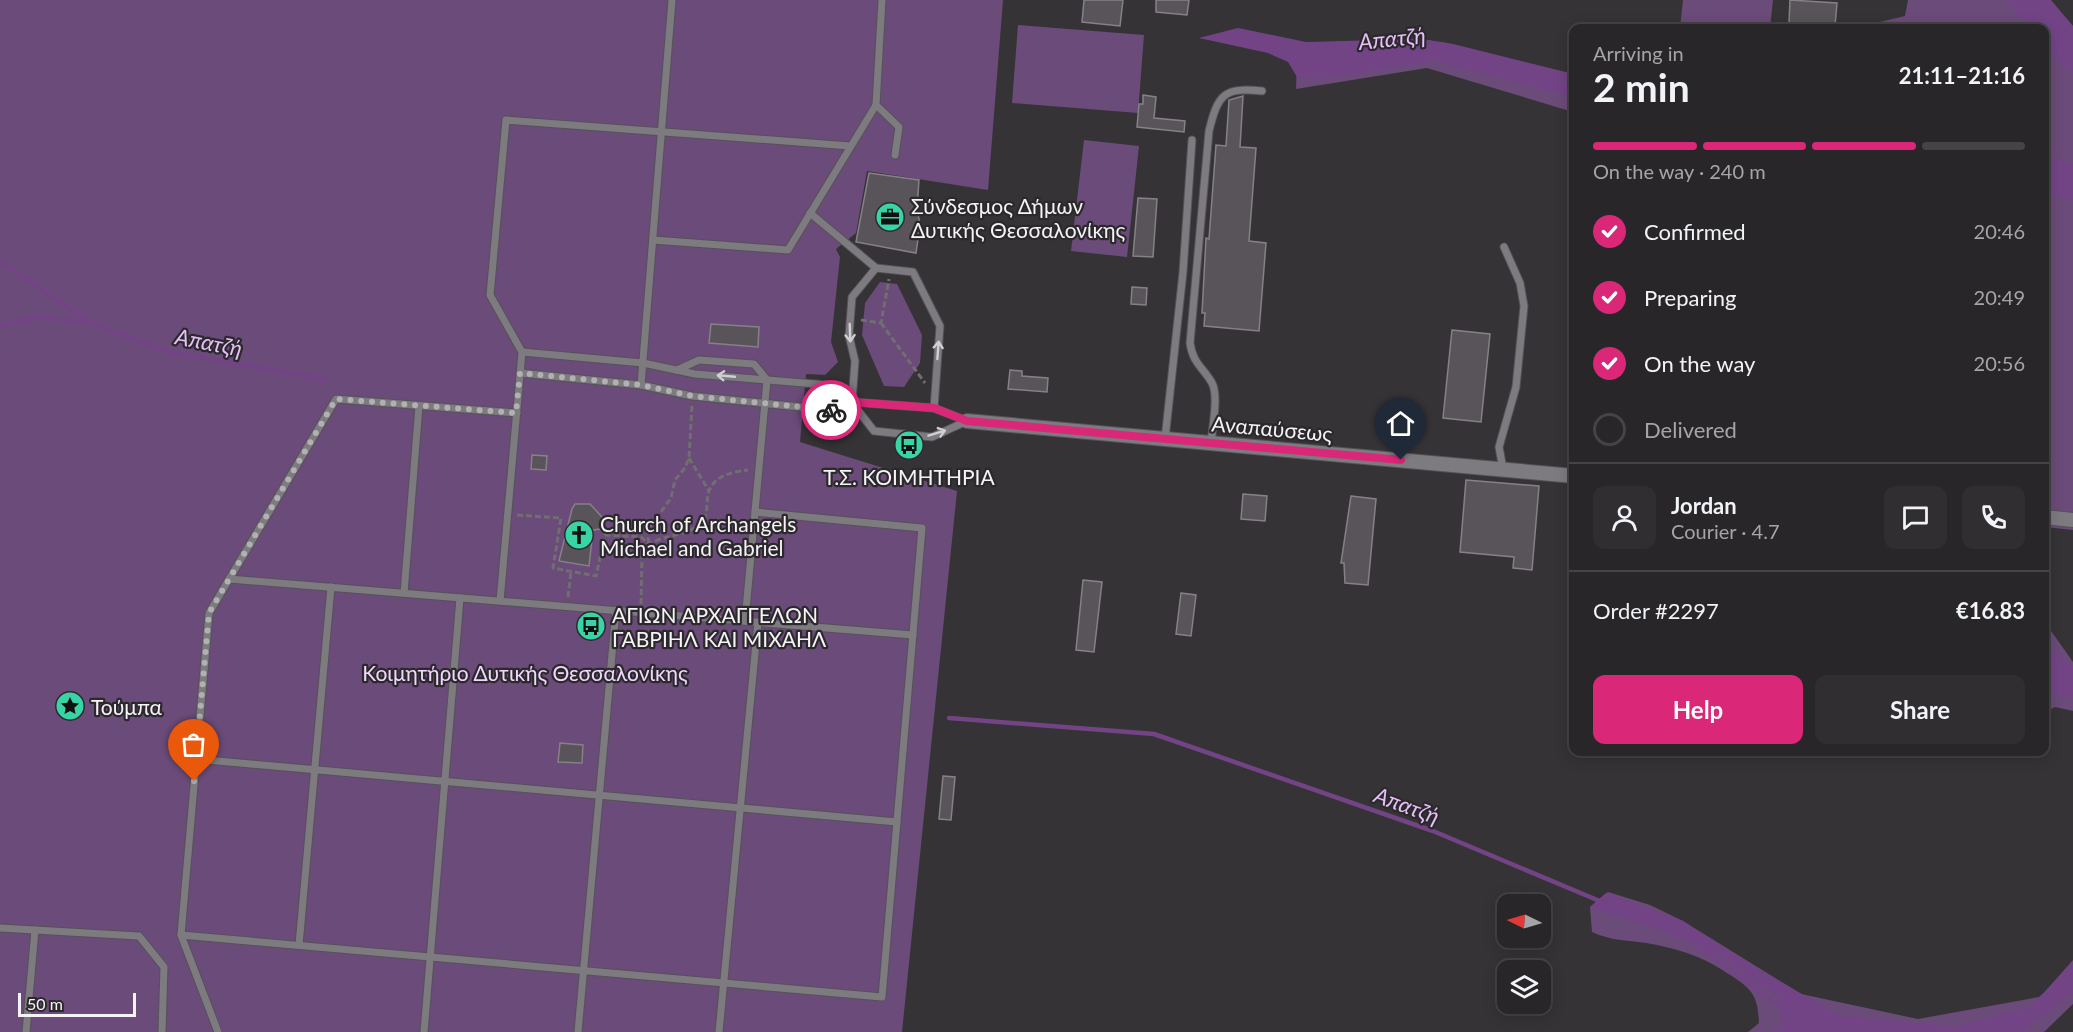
<!DOCTYPE html>
<meta charset="utf-8">
<style>
body{margin:0;font-family:Lato,sans-serif;background:#302e31;color:#f1f3f6;height:100vh;display:flex;flex-direction:column;font-size:22px;white-space:nowrap}
*{box-sizing:border-box;margin:0}
p{font-size:20px;color:#a5a5a8}
.icon{flex:none;width:33px;height:33px;fill:none;stroke:currentColor;stroke-width:2;stroke-linecap:round;stroke-linejoin:round}
.map{position:relative;flex:1;overflow:hidden}
.sheet{position:absolute;left:1569px;top:24px;width:480px;height:732px;display:flex;flex-direction:column;background:#282629;border-radius:12px;box-shadow:0 3px 15px #0003,0 0 0 2px #444346}
.sheet>*{flex:none}
.needle{width:39px;rotate:275deg}
.fabs{position:absolute;left:1497px;top:894px;display:grid;gap:12px}
.fabs a{display:grid;place-items:center;width:54px;height:54px;border-radius:12px;background:#282629;box-shadow:0 3px 15px #0003,0 0 0 2px #444346;font-size:30px}
.scale{position:absolute;left:18px;bottom:15px;width:118px;box-sizing:border-box;padding-left:6px;border:3px solid #f5f3f6;border-top:0;font-size:16px;line-height:21px;white-space:nowrap;color:#f5f3f6;-webkit-text-stroke:4px #2c292d;paint-order:stroke}
.pin{position:absolute;display:grid;place-items:center;width:51px;height:51px;color:#fff;margin:-62px -26px;border-radius:50% 50% 50% 0;rotate:-45deg;box-shadow:0 0 6px #0007}
.pin .icon{rotate:45deg}
.courier{position:absolute;display:grid;place-items:center;width:60px;height:60px;margin:-30px;border:4px solid #db2777;border-radius:50%;background:#fff;color:#222;box-shadow:0 2px 8px #0007}
.overview em{font-style:normal;font-weight:700}
.overview div{display:flex;flex-direction:column-reverse}
.overview{display:flex;align-items:center;justify-content:space-between;height:102px;padding:0 24px}
h1{font-size:39px;font-weight:700;line-height:45px}
.bar{display:grid;grid-template-columns:repeat(4,1fr);gap:9px 6px;align-content:center;height:72px;padding:0 24px}
.bar i{height:8px;border-radius:4px;background:#444346}
.bar .active{background:#db2777}
.bar p{grid-column:span 4}
.line{display:flex;align-items:center;gap:15px;padding:0 24px;border-top:2px solid #444346}
.line div{flex:1}
.round{display:grid;place-items:center;flex:none;width:63px;height:63px;border-radius:12px;background:#302e31}
ol{padding:0 24px;list-style:none}
li{display:flex;align-items:center;gap:18px;height:66px}
li p{margin-inline-start:auto}
li .icon{padding:6px;border-radius:50%;background:#db2777;color:#fff;stroke-width:4}
li:last-child{color:#a5a5a8}
li i{width:33px;height:33px;border:3px solid #444346;border-radius:50%}
.primary-button{display:flex;gap:12px;margin-top:auto;padding:12px 24px}
.primary-button a{flex:1;height:69px;border-radius:12px;background:#db2777;color:#fff;font-size:24px;font-weight:700;line-height:69px;text-align:center}
.primary-button a+a{background:#302e31;color:#f1f3f6}
.map>svg:first-child{display:block}
</style>
<div class="map">
<svg width="2073" height="1032" viewBox="0 0 2073 1032">
<rect width="100%" height="100%" fill="#363337"/>
<g fill="#6b4b79">
<path d="M0,0H1003L988,190L867,171L856,233L836,249L840,257L831,342L838,362L825,375L806,374L800,442L957,491L902,1032H0Z"/>
<path d="M1683,0H1773L1770,28H1680Z"/>
<path d="M1908,0H2015L2040,28H1855L1905,16Z"/>
<path d="M1018,25L1144,35L1138,113L1012,103Z"/>
<path d="M2044,33L2073,61V530L2045,527Z"/>
<path d="M1422,39L1447,43L1573,74V112L1427,68L1296,89L1297,62Z"/>
<path d="M1084,140L1139,146L1127,257L1071,251Z"/>
<path d="M880,282L897,284L922,335L920,363L904,387L884,386L862,335L865,303Z"/>
<path d="M2044,621L2073,662V711L2055,707L2045,712Z"/>
<path d="M1608,892L1650,905L1683,921L1801,994L1918,1019L2039,997L2073,967V1004L2044,1032H1748L1759,1023C1758,994 1751,988 1727,973C1702,956 1676,948 1646,943C1625,940 1612,941 1592,932L1590,907Z"/>
</g>
<g fill="#724486">
<path d="M2007,0H2051L2073,26V73C2052,60 2044,53 2044,28H2029Z"/>
<path d="M1238,28L1306,42L1419,39L1453,44L1573,74V97L1435,61L1317,79L1297,77L1288,62L1268,53L1199,38Z"/>
<path d="M2045,154L2073,165V200L2045,192Z"/>
<path d="M2045,634L2054,652L2073,668V697L2045,692Z"/>
<path d="M1606,893L1683,921L1722,947L1839,1016L1956,1027L2032,1006L2073,960V993L2021,1032H1770L1783,1024L1778,996L1749,979L1723,957L1667,932L1590,907Z"/>
</g>
<g fill="none" stroke-linecap="round" stroke-linejoin="round">
<g stroke="#724486" stroke-width="4.5">
<path d="M0,262L91,323L168,352L325,379"/>
<path d="M0,326L37,317L89,322"/>
<path d="M949,718L1154,734L1433,831L1602,902"/>
<path d="M1695,943L1784,1010"/>
</g>
</g>
<g fill="#585459" stroke="#858187" stroke-width="1.5">
<path d="M1084,0H1123L1120,26L1082,22Z"/>
<path d="M1156,0H1189L1187,15L1156,12Z"/>
<path d="M1790,0L1837,3L1835,26L1789,23Z"/>
<path d="M1143,95L1156,97L1154,118L1185,121L1184,132L1137,127L1139,104H1143Z"/>
<path d="M1243,96L1240,147L1256,148L1249,241L1266,243L1259,331L1204,326L1205,313H1202L1206,238L1209,239L1216,145L1226,146L1229,100Z"/>
<path d="M869,173L919,180L917,208L920,225L916,253L856,242Z"/>
<path d="M1138,198L1157,199L1153,257L1133,256Z"/>
<path d="M1132,287L1147,288L1146,305L1131,304Z"/>
<path d="M711,324L759,327L758,347L709,343Z"/>
<path d="M1452,330L1490,334L1481,422L1443,418Z"/>
<path d="M1010,370L1022,371V376L1048,378L1047,392L1008,389Z"/>
<path d="M532,455L547,456L546,470L531,469Z"/>
<path d="M1466,480L1539,486L1532,570L1513,568L1514,557L1460,552Z"/>
<path d="M1243,494L1267,496L1265,521L1241,519Z"/>
<path d="M1351,496L1376,499L1368,585L1345,583L1344,563H1341Z"/>
<path d="M575,504H590L602,517L601,529L593,530L589,566L559,561L572,509Z"/>
<path d="M1083,580L1102,582L1094,652L1076,650Z"/>
<path d="M1181,593L1196,595L1191,636L1176,634Z"/>
<path d="M560,743L583,745L582,763L558,762Z"/>
<path d="M943,776L955,777L951,820L939,819Z"/>
</g>
<g fill="none" stroke-linecap="round" stroke-linejoin="round">
<g stroke="#555257" stroke-width="9">
<g id="service">
<path d="M876,105L899,127L895,155"/>
<path d="M810,213L876,268"/>
<path d="M653,240L788,250L876,105L882,0"/>
<path d="M522,352L643,363L695,374L839,386L874,431L932,437L967,421"/>
<path d="M677,370L699,360L754,364L767,380L745,621"/>
<path d="M520,373L641,385L692,396L839,411L852,402L934,408L967,421"/>
<path d="M641,385L672,0"/>
<path d="M852,402L855,361L849,336L852,297L876,268L913,272L940,326L934,408"/>
<path d="M1165,439L1183,272L1192,140"/>
<path d="M1211,444C1212,429 1219,396 1212,383C1203,367 1193,364 1190,343L1209,131C1218,94 1224,87 1262,91"/>
<path d="M1503,469L1499,447L1516,387L1524,306L1520,283L1504,247"/>
<path d="M229,579L913,635"/>
<path d="M404,593L419,406"/>
<path d="M500,601L522,352L490,295L506,120L850,146"/>
<path d="M196,759L897,822"/>
<path d="M0,928L139,936L164,967L162,1032"/>
<path d="M181,935L882,997L922,528L755,512"/>
<path d="M299,945L331,587"/>
<path d="M26,1032L35,930"/>
<path d="M218,1032L181,935L209,613L336,399L517,413"/>
<path d="M424,1032L460,598"/>
<path d="M578,1032L616,610"/>
<path d="M719,1032L758,622"/>
</g>
</g>
<g stroke="#555257" stroke-width="16">
<g id="minor">
<path d="M967,421L1574,476"/>
<path d="M2044,517L2073,520"/>
</g>
</g>
<g stroke="#716e72" stroke-width="3" stroke-dasharray="6 3" stroke-linecap="butt">
<path d="M861,320L881,323L889,279"/>
<path d="M881,323L925,383"/>
<path d="M689,458L709,491"/>
<path d="M517,515L561,518L553,568L596,576L605,535L641,537L649,544C664,535 688,536 701,523C710,514 705,502 709,491C715,475 733,472 748,470"/>
<path d="M568,597L571,572"/>
<path d="M641,604L642,555L649,544L647,531L671,498L675,480L685,468L689,458L692,406"/>
</g>
<use href="#service" stroke="#7e7b80" stroke-width="7"/>
<use href="#minor" stroke="#7e7b80" stroke-width="14"/>
</g>
<defs><path id="oneway-shaft" d="M-6 0H5M1.5-3L5.5 0L1.5 3" fill="none" stroke-width="1.6" stroke-linecap="round" stroke-linejoin="round" transform="scale(1.5)"/></defs>
<g stroke="#d1cfd3">
<use href="#oneway-shaft" transform="translate(850 333) rotate(88)"/>
<use href="#oneway-shaft" transform="translate(938 350) rotate(-86)"/>
<use href="#oneway-shaft" transform="translate(726 376) rotate(-175)"/>
<use href="#oneway-shaft" transform="translate(937 433) rotate(-17)"/>
</g>
<g fill="none" stroke-linecap="round" stroke-linejoin="round">
<path stroke="#b2b0b3" stroke-width="6" stroke-dasharray="0 10.8" d="M194,781L209,613L336,399L516,413L520,373L641,385L692,396L831,410"/>
<path stroke="#db2777" stroke-width="8" d="M831,410L839,411L852,402L934,408L967,421L1401,460"/>
</g>
<defs>
<g id="office-disc" transform="scale(1.5)"><circle r="9.5" fill="#39d4a5" stroke="#2c292d"/><path d="M-6-3h4V-5.5h4V-3h4V5H-6ZM-1-4.5V-3h2v-1.5ZM-6 0V1H6V0Z" fill="#111"/></g>
<g id="bus-disc" transform="scale(1.5)"><circle r="9.5" fill="#39d4a5" stroke="#2c292d"/><path d="M-5-6H5V4H4V6H2V4H-2V6H-4V4H-5ZM-3.5-4V0h7V-4ZM-3.5 1.2v1.5H-2V1.2ZM2 1.2v1.5H3.5V1.2Z" fill="#111"/></g>
<g id="church-disc" transform="scale(1.5)"><circle r="9.5" fill="#39d4a5" stroke="#2c292d"/><path d="M-1.2-6h2.4v3.5h3.3v2.4h-3.3V6h-2.4V-.1h-3.3v-2.4h3.3Z" fill="#111"/></g>
<g id="sight-disc" transform="scale(1.5)"><circle r="9.5" fill="#39d4a5" stroke="#2c292d"/><path d="M0-6L1.8-2.2L6-1.7L2.9 1.2L3.7 5.4L0 3.3L-3.7 5.4L-2.9 1.2L-6-1.7L-1.8-2.2Z" fill="#111"/></g>
</defs>
<g fill-rule="evenodd">
<use href="#office-disc" x="890" y="217"/>
<use href="#bus-disc" x="909" y="445"/>
<use href="#church-disc" x="579" y="535"/>
<use href="#bus-disc" x="591" y="626"/>
<use href="#sight-disc" x="70" y="706"/>
</g>
<g text-anchor="middle" dominant-baseline="central" stroke-width="4.5" stroke-linejoin="round" paint-order="stroke">
<g font-size="21" fill="#f5f3f6" stroke="#2c292d" text-anchor="start">
<text x="911" y="205">Σύνδεσμος Δήμων<tspan x="911" dy="24">Δυτικής Θεσσαλονίκης</tspan></text>
<text x="909" y="476" text-anchor="middle">Τ.Σ. ΚΟΙΜΗΤΗΡΙΑ</text>
<text x="600" y="523">Church of Archangels<tspan x="600" dy="24">Michael and Gabriel</tspan></text>
<text x="612" y="614">ΑΓΙΩΝ ΑΡΧΑΓΓΕΛΩΝ<tspan x="612" dy="24">ΓΑΒΡΙΗΛ ΚΑΙ ΜΙΧΑΗΛ</tspan></text>
<text x="91" y="706">Τούμπα</text>
</g>
<g font-size="21" fill="#f5f3f6" stroke="#2c292d">
<text transform="translate(1272 428) rotate(5)">Αναπαύσεως</text>
</g>
<g font-size="21" fill="#f1d7fd" stroke="#2c292d">
<text x="525" y="672">Κοιμητήριο Δυτικής Θεσσαλονίκης</text>
</g>
<g font-size="22" font-style="italic" fill="#e6c0f8" stroke="#2c292d">
<text transform="translate(1392 38) rotate(-6)">Απατζή</text>
<text transform="translate(209 342) rotate(11)">Απατζή</text>
<text transform="translate(1407 805) rotate(20)">Απατζή</text>
</g>
</g>
</svg>
<div class="fabs">
<a><svg class="needle" viewBox="-14 -14 28 28"><path d="M0-13l5 13h-10z" fill="#e53935"/><path d="M0 13l5-13h-10z" fill="#a5a5a8"/></svg></a>
<a><svg class="icon" aria-label="layers" viewBox="0 0 24 24"><path d="M12 4l9 5-9 5-9-5zM3 14l9 5 9-5"/></svg></a>
</div>
<div class="scale">50 m</div>
<div class="pin" style="left:194px;top:781px;background:#ea580c"><svg class="icon" aria-label="bag" viewBox="0 0 24 24"><path d="M5 8h14l-1 12H6zM9 8a3 3 0 0 1 6 0"/></svg></div>
<div class="pin" style="left:1401px;top:460px;background:#1f2937"><svg class="icon" aria-label="home" viewBox="0 0 24 24"><path d="M3 11l9-7 9 7M6 9v11h12V9"/></svg></div>
<div class="courier" style="left:831px;top:410px"><svg class="icon" aria-label="bike" viewBox="0 0 24 24"><circle cx="6" cy="16" r="4"/><circle cx="18" cy="16" r="4"/><path d="M6 16l4-8h5l3 8M10 8l3 8H6M13 5h3"/></svg></div>
<section class="sheet">
<div class="overview"><div><h1>2 min</h1><p>Arriving in</p></div><em>21:11–21:16</em></div>
<div class="bar"><i class="active"></i><i class="active"></i><i class="active"></i><i></i><p>On the way · 240 m</p></div>
<ol>
<li><svg class="icon" aria-label="check" viewBox="0 0 24 24"><path d="M5 12l5 5 9-10"/></svg>Confirmed<p>20:46</p></li>
<li><svg class="icon" aria-label="check" viewBox="0 0 24 24"><path d="M5 12l5 5 9-10"/></svg>Preparing<p>20:49</p></li>
<li><svg class="icon" aria-label="check" viewBox="0 0 24 24"><path d="M5 12l5 5 9-10"/></svg>On the way<p>20:56</p></li>
<li><i></i>Delivered</li>
</ol>
<div class="line" style="height:108px"><a class="round"><svg class="icon" aria-label="person" viewBox="0 0 24 24"><circle cx="12" cy="8" r="4"/><path d="M4 21q1-7 8-7t8 7"/></svg></a><div><b>Jordan</b><p>Courier · 4.7</p></div><a class="round"><svg class="icon" aria-label="chat" viewBox="0 0 24 24"><path d="M4 5h16v11H9l-5 4z"/></svg></a><a class="round"><svg class="icon" aria-label="phone" viewBox="0 0 24 24"><path d="M5 4h4l2 5-3 2q2 4 5 5l2-3 5 2v4C11 20 4 13 5 4z"/></svg></a></div>
<div class="line" style="height:78px"><div>Order #2297</div><b>€16.83</b></div>
<div class="primary-button"><a>Help</a><a>Share</a></div>
</section>
</div>
